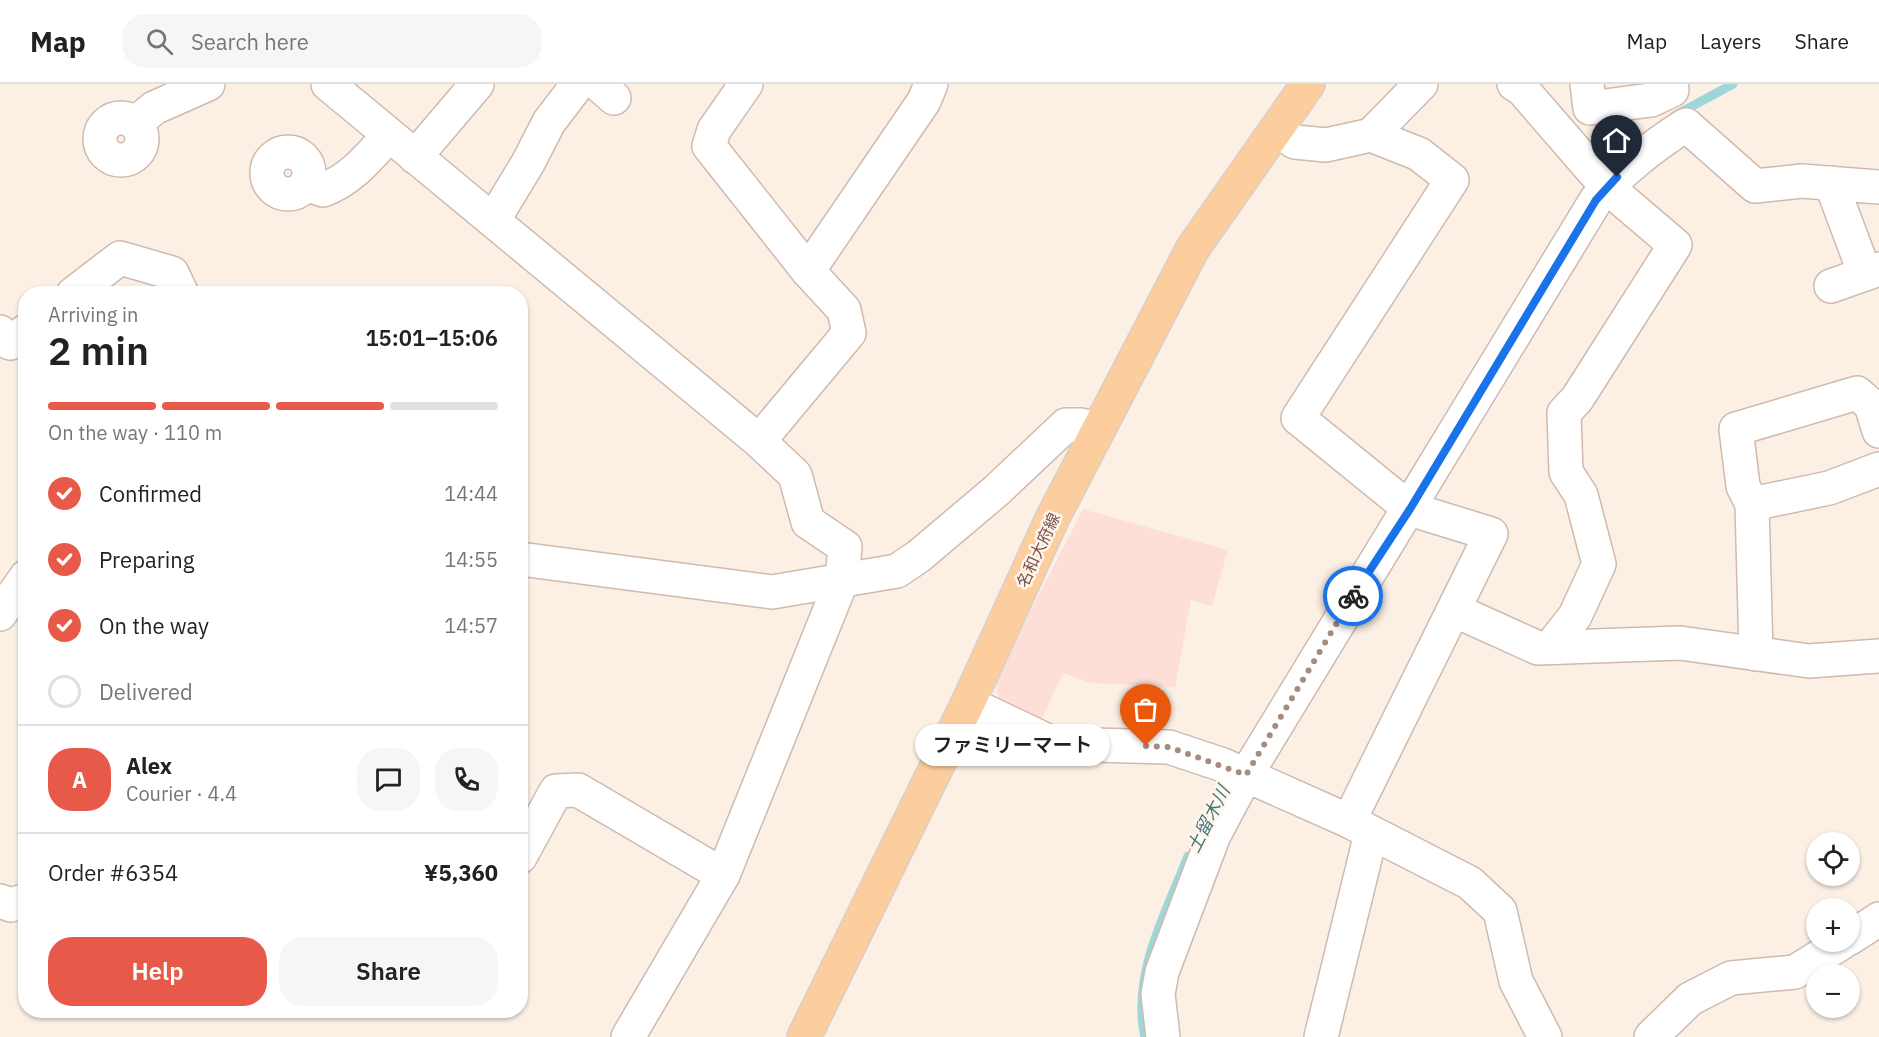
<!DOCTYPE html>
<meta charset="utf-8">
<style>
body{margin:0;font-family:"IBM Plex Sans","Noto Sans JP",sans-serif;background:#f6f6f6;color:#222;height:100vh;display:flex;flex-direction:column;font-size:22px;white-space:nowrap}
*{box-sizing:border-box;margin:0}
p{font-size:20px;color:#767676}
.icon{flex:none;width:33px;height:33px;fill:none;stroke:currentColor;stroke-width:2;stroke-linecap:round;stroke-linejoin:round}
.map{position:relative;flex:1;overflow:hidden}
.panel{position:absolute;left:18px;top:202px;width:510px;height:732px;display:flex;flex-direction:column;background:#fff;border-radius:24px;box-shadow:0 2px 4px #0004}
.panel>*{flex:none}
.controls{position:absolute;left:1806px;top:748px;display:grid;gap:12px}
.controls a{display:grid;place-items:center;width:54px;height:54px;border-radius:50%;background:#fff;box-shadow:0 2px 4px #0004;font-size:30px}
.pin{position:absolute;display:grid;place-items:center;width:51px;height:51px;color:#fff;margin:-62px -26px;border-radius:50% 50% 50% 0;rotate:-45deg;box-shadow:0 0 6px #0007}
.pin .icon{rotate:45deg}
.courier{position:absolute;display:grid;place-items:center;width:60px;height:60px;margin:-30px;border:4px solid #1a73e8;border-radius:50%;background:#fff;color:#222;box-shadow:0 2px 8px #0007}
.bubble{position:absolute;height:42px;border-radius:21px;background:#fff;box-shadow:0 2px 4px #0004;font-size:20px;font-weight:600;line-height:42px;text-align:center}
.head em{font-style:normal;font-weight:600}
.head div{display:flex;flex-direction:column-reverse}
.head{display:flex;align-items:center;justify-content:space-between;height:102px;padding:0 30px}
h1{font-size:39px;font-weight:600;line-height:45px}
.bar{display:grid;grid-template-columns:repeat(4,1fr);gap:9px 6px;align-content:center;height:72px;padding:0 30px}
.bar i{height:8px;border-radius:4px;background:#e0e0e0}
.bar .active{background:#e75a49}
.bar p{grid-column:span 4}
.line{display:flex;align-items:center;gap:15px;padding:0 30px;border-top:2px solid #e0e0e0}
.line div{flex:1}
.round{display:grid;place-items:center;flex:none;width:63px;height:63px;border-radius:24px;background:#f6f6f6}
ol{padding:0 30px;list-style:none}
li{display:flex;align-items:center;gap:18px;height:66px}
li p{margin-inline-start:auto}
li .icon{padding:6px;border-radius:50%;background:#e75a49;color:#fff;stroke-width:4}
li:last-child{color:#767676}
li i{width:33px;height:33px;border:3px solid #e0e0e0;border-radius:50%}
.button{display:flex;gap:12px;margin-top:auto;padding:12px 30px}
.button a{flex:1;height:69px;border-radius:24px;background:#e75a49;color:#fff;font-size:24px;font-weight:600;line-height:69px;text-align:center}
.button a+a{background:#f6f6f6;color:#222}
header{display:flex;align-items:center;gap:36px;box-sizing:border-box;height:84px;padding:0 30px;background:#fff;border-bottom:2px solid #e0e0e0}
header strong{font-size:28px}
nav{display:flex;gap:33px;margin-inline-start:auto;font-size:21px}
.search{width:420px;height:54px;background:#f6f6f6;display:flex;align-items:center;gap:15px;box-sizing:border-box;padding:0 21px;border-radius:24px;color:#767676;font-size:22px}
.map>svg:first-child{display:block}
</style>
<header>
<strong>Map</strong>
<div class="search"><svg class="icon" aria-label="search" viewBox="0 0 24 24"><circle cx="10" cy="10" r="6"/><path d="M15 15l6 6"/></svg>Search here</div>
<nav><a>Map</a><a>Layers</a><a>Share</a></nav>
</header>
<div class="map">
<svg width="1879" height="953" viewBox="0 0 1879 953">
<rect width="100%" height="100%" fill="#fcf0e5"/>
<path fill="#fddfd8" d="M1083,425L1228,466L1212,522L1191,516L1175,603L1091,599L1063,589L1040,639L1000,617L994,598Z"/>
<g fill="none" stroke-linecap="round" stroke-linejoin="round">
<g stroke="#9fd6d8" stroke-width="9">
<path d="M1674,32L1733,0"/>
<path d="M1145,953C1131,891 1166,829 1188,772"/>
</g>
<g stroke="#d0b9ae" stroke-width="36">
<g id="minor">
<path d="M328,0L759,357L795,391L808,438L845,463L842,496L723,791L628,953"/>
<path d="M598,0L614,14"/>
<path d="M746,0L714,46L709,62L808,187"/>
<path d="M1514,0L1522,5L1607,103L1675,161L1577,315L1564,329L1566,388L1581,411L1599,480L1575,532L1557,555V563"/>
<path d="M1587,0L1590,24L1651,16L1672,6L1671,0"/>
<circle cx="121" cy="55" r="21"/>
<path d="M136,39L154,24L208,0"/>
<path d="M1276,46L1295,58L1326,61L1371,51L1419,70L1452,96L1298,334L1410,425L1491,450L1349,737"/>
<path d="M1371,51L1421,0"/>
<circle cx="288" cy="89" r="21"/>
<path d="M415,73L477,0"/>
<path d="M1831,99L1865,190"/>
<path d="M306,100L323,106C352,95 369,73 389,51"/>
<path d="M494,135L528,79L549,38L578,0"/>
<path d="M1831,202L1879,185"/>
<path d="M73,210L120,174L172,189L182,210"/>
<path d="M0,248L10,259L26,247"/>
<path d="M759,357L849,249L844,226L808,187L924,17L931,0"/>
<path d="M1752,420L1829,404L1879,385"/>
<path d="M520,475L772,508L897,487L919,472L996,407L1066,341H1081L1097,346"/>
<path d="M1454,526L1538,564L1680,559L1809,577L1879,572"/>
<path d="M0,530L26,493"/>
<path d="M1756,570L1752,420L1743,402L1736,345L1857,309L1871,321L1879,347"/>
<path d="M968,619L1054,660L1169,663L1223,681L1349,737L1470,799L1500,827L1516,897L1545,953"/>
<path d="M520,773L556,707L578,706L723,791"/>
<path d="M0,817L11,821L26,816"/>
<path d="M1850,854L1879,835"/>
<path d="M1163,953L1158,910L1162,888L1214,751L1246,691L1596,116C1623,85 1651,63 1686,41L1755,102L1802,97L1879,103"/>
<path d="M1321,953L1371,750"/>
<path d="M1651,953L1690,915L1731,894L1795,888L1843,858"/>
</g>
</g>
<g stroke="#d9cfcc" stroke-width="36">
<path id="major" d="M804,953L968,619L1052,435L1193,164L1308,0"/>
</g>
<use href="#minor" stroke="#fff" stroke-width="33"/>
<use href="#major" stroke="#fccd9d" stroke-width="33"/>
</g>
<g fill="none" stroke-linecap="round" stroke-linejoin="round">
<path stroke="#a58b80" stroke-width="6" stroke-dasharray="0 10.8" d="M1146,662L1169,663L1246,691L1353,512"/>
<path stroke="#1a73e8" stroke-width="8" d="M1353,512L1410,425L1596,116L1617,93"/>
</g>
<g text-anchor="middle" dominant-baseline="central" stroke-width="5" stroke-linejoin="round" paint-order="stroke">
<g font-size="16" fill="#76544a" stroke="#fff5eb">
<text transform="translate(1038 466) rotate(-65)">名和大府線</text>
</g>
<g font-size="18" font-style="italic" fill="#3d787b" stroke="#fff5eb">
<text transform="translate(1208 735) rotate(-63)">土留木川</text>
</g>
</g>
</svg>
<div class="controls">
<a><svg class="icon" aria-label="locate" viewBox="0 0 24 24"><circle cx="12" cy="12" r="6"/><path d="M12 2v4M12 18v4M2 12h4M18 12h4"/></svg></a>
<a>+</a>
<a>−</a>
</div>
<div class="pin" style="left:1146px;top:662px;background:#ea580c"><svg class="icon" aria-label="bag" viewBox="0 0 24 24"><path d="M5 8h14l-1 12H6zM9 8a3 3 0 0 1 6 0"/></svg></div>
<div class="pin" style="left:1617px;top:93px;background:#1f2937"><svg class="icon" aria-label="home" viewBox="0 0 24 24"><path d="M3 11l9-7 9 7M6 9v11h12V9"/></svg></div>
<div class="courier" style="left:1353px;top:512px"><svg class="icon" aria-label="bike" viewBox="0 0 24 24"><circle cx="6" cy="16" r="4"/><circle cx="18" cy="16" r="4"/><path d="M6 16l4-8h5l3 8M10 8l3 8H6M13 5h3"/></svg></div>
<div class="bubble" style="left:915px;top:640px;width:195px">ファミリーマート</div>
<section class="panel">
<div class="head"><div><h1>2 min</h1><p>Arriving in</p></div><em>15:01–15:06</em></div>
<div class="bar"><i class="active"></i><i class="active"></i><i class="active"></i><i></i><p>On the way · 110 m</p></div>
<ol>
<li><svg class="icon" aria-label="check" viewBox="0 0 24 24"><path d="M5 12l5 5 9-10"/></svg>Confirmed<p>14:44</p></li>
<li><svg class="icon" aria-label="check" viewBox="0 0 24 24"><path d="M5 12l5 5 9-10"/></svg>Preparing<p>14:55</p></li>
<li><svg class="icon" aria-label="check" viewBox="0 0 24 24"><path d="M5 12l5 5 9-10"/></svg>On the way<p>14:57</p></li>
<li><i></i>Delivered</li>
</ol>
<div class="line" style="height:108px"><b class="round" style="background:#e75a49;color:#fff">A</b><div><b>Alex</b><p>Courier · 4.4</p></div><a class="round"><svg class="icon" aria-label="chat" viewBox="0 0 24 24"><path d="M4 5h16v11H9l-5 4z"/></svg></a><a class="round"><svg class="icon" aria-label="phone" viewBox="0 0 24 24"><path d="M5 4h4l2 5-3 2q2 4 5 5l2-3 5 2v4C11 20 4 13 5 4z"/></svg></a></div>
<div class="line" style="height:78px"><div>Order #6354</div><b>¥5,360</b></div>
<div class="button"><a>Help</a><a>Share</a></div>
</section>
</div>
